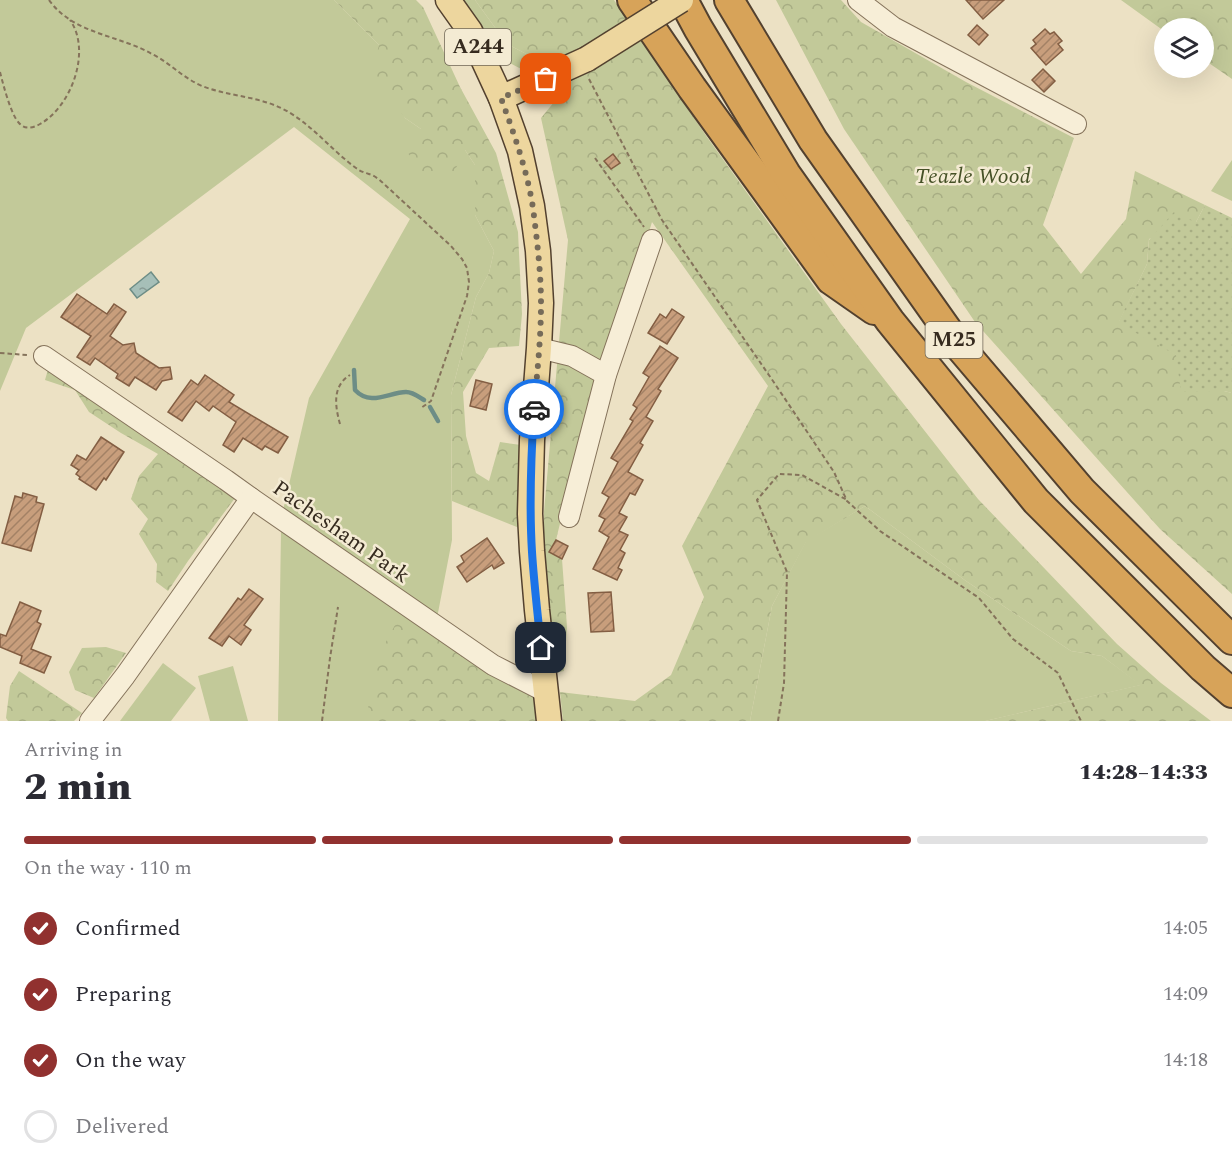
<!DOCTYPE html>
<meta charset="utf-8">
<style>
body{margin:0;font-family:Spectral,serif;background:#f7f7f7;color:#2b2b33;height:100vh;display:flex;flex-direction:column;font-size:22px;white-space:nowrap}
*{box-sizing:border-box;margin:0}
p{font-size:20px;color:#7c7c81}
.icon{flex:none;width:33px;height:33px;fill:none;stroke:currentColor;stroke-width:2;stroke-linecap:round;stroke-linejoin:round}
.map{position:relative;height:721px;overflow:hidden}
.details{display:flex;flex-direction:column;background:#fff;flex:1}
.details>*{flex:none}
.fabs{position:absolute;left:1154px;top:18px;display:grid;gap:12px}
.fabs a{display:grid;place-items:center;width:60px;height:60px;border-radius:50%;background:#fff;box-shadow:0 6px 24px #0002;font-size:30px}
.pin{position:absolute;display:grid;place-items:center;width:51px;height:51px;color:#fff;margin:-26px;border-radius:12px;box-shadow:0 3px 9px #0006}
.courier{position:absolute;display:grid;place-items:center;width:60px;height:60px;margin:-30px;border:4px solid #1a73e8;border-radius:50%;background:#fff;color:#222;box-shadow:0 2px 8px #0007}
.head em{font-style:normal;font-weight:800}
.head div{display:flex;flex-direction:column-reverse}
.head{display:flex;align-items:center;justify-content:space-between;height:102px;padding:0 24px}
h1{font-size:39px;font-weight:800;line-height:45px}
.bar{display:grid;grid-template-columns:repeat(4,1fr);gap:9px 6px;align-content:center;height:72px;padding:0 24px}
.bar i{height:8px;border-radius:4px;background:#e1e1e2}
.bar .active{background:#91312f}
.bar p{grid-column:span 4}
ol{padding:0 24px;list-style:none}
li{display:flex;align-items:center;gap:18px;height:66px}
li p{margin-inline-start:auto}
li .icon{padding:6px;border-radius:50%;background:#91312f;color:#fff;stroke-width:4}
li:last-child{color:#7c7c81}
li i{width:33px;height:33px;border:3px solid #e1e1e2;border-radius:50%}
.map>svg:first-child{display:block}
</style>
<div class="map">
<svg width="1232" height="721" viewBox="0 0 1232 721">
<defs>
<pattern id="forest-crowns" width="20" height="18" patternUnits="userSpaceOnUse" patternTransform="scale(1.5)"><rect width="20" height="18" fill="#c2c999"/><path d="M2 6a3 3 0 1 1 6 0M12 15a3 3 0 1 1 6 0" fill="none" stroke="#a7ad83"/></pattern>
<pattern id="garden-dots" width="8" height="8" patternUnits="userSpaceOnUse" patternTransform="scale(1.5)"><rect width="8" height="8" fill="#c2c999"/><path d="M2 2h.1M6 6h.1" fill="none" stroke="#a7ad83" stroke-width="1.8" stroke-linecap="round"/></pattern>
<pattern id="water-ripples" width="26" height="14" patternUnits="userSpaceOnUse" patternTransform="scale(1.5)"><rect width="26" height="14" fill="#a6bfb8"/><path d="M2 4q2-2 4 0t4 0M15 11q2-2 4 0t4 0" fill="none" stroke="#889b95"/></pattern>
<pattern id="building-hatch" width="6" height="6" patternUnits="userSpaceOnUse" patternTransform="scale(1.5)"><rect width="6" height="6" fill="#c89e7c"/><path d="M-1 1l2-2M0 6l6-6M5 7l2-2" fill="none" stroke="#a38165"/></pattern>
</defs>
<rect width="100%" height="100%" fill="#ece1c4"/>
<g fill="#c2c999">
<path d="M0,0H334L379,45L405,118L421,129L465,150L475,165V215L494,251L489,273L476,297L451,395L452,540L437,618L398,721H278L281,532L284,506L309,398L410,219L294,127L26,328L0,391Z"/>
<path d="M461,0H475L507,44L542,62L546,69C542,70 536,72 532,71C498,68 478,25 461,0Z"/>
<path d="M1232,160V201L1211,191Z"/>
<path d="M865,506L966,581L1071,651L1102,656L1141,685L985,721H750L772,606L806,541Z"/>
<path d="M163,663L196,688L171,721H120Z"/>
<path d="M233,666L248,721H210L198,676Z"/>
</g>
<g fill="url(#forest-crowns)">
<path d="M334,0H416L423,7L460,87L496,153L518,232L522,314L519,346L489,348L463,392L466,436L476,473L489,481L500,442L521,445L522,529L452,501L451,395L476,297L489,273L494,251L475,215V165L465,150L454,172L425,182L408,153L421,129L405,118L372,72L379,45Z"/>
<path d="M475,0H614L707,137L841,324L978,499L1117,644L1161,683L1211,721H985L1140,685L1102,656L1071,651L966,581L865,506L806,542L772,606L750,721H563L560,692L635,701L671,675L704,597L682,546L768,386L652,222L563,511L556,540L549,552L562,559L567,627L564,671L555,673L544,541V512L568,240L541,118L559,96L542,62L507,44Z"/>
<path d="M776,0H841L861,22L966,82L1074,138L1043,225L1081,274L1126,219L1135,171L1205,205L1196,222L1149,239L1147,264L1119,322L1177,355L1224,391L1232,393V594L1160,529L975,322L844,129Z"/>
<path d="M1121,0H1232V79L1203,59V28H1164V31Z"/>
<path d="M49,366L230,488L235,498L188,561L168,591L156,582L157,564L139,534L148,519L131,499L139,476L158,454L121,433L89,412L75,390L45,380Z"/>
<path d="M401,614L427,631L536,696L539,721H365L381,651Z"/>
<path d="M106,647L126,653L94,698L75,690L69,672L82,648Z"/>
<path d="M19,671L82,713L74,721H8L6,718L10,686Z"/>
</g>
<path fill="url(#garden-dots)" d="M1205,205L1232,218V393L1224,391L1181,392L1176,355L1118,323L1147,264L1149,240L1174,212L1196,222Z"/>
<path fill="url(#water-ripples)" stroke="#6d8d86" stroke-width="1.5" d="M151,272L159,282L137,298L130,289Z"/>
<g fill="none" stroke-linecap="round" stroke-linejoin="round">
<g stroke="#6d8d86" stroke-width="4.5">
<path d="M354,370L355,390C371,407 389,392 406,392C413,392 419,397 424,400"/>
<path d="M430,407L438,421"/>
</g>
</g>
<g fill="url(#building-hatch)" stroke="#835e43" stroke-width="1.5">
<path d="M966,0H1004L983,19Z"/>
<path d="M977,25L988,35L979,45L968,35Z"/>
<path d="M1045,29L1050,34L1054,32L1062,41L1058,44L1063,50L1046,65L1031,48L1036,44L1033,40Z"/>
<path d="M1043,69L1055,81L1044,92L1032,80Z"/>
<path d="M613,154L620,163L611,169L604,161Z"/>
<path d="M77,294L107,314L114,304L126,312L110,336L123,345L134,343L136,353L159,368L170,367L172,379L162,381L156,390L135,377L129,386L116,378L118,374L95,358L90,365L77,357L91,336L61,317Z"/>
<path d="M672,309L684,317L667,344L648,333L660,314L666,318Z"/>
<path d="M660,346L678,358L658,389L661,391L646,417L653,421L640,443L643,445L628,472L643,480L635,495L630,493L619,513L627,517L619,531L628,535L620,550L625,553L618,568L622,570L617,580L593,569L609,537L599,531L605,519L599,516L609,497L602,493L618,462L611,458L633,421L630,419L637,408L633,405L649,377L643,373Z"/>
<path d="M205,375L234,395L229,402L288,437L278,453L265,446L262,450L243,438L234,452L223,445L236,422L213,406L209,411L196,401L182,421L168,412L191,380L198,385Z"/>
<path d="M476,380L492,384L486,410L470,406Z"/>
<path d="M101,437L124,452L106,480L104,478L96,490L79,479L80,477L76,474L79,470L71,465L77,455L86,460Z"/>
<path d="M23,493L37,497L36,502L44,504L31,551L2,543L15,496L22,498Z"/>
<path d="M487,538L504,563L494,569L492,565L467,582L457,567L464,562L461,556Z"/>
<path d="M556,540L568,546L562,559L549,552Z"/>
<path d="M249,589L263,599L244,625L251,630L241,645L229,636L222,646L209,638L238,598L241,600Z"/>
<path d="M611,592L614,631L591,632L588,593Z"/>
<path d="M20,602L41,611L37,622L41,624L31,649L51,657L44,673L20,663L22,656L0,647V634L6,636Z"/>
</g>
<g fill="none" stroke-linecap="round" stroke-linejoin="round">
<g stroke="#85735b" stroke-width="22">
<g id="minor">
<path d="M858,0L893,27L1076,124"/>
<path d="M539,348L572,356L606,375"/>
<path d="M44,356L226,480L251,498"/>
<path d="M569,517L606,375L652,240"/>
<path d="M90,721L125,676L251,498L493,665L546,692"/>
</g>
</g>
<g stroke="#53412f" stroke-width="27">
<g id="major">
<path d="M448,0L470,31L501,98L520,151L532,206L538,251L541,303L539,348L532,440L530,514L532,551L537,610L549,721"/>
<path d="M501,98L587,59"/>
</g>
</g>
<g stroke="#53412f" stroke-width="32">
<g id="highway">
<path d="M632,0L692,88L831,280L874,310"/>
<path d="M683,0L698,28L786,174L890,321L1036,501L1203,668L1232,693"/>
<path d="M729,0L813,140L958,345L1082,491L1232,640"/>
</g>
</g>
<g stroke="#85735b" stroke-width="2" stroke-dasharray="4.5 3" stroke-linecap="butt">
<path d="M49,0C73,34 119,35 152,54C170,63 183,78 202,86C227,96 256,96 281,108C310,122 330,149 356,168C361,172 366,173 372,175C376,177 380,180 383,183L451,246L462,259L467,268L469,282L467,296L431,401L421,408"/>
<path d="M0,72C3,84 11,115 19,123C25,130 33,128 40,124C71,107 92,51 70,20"/>
<path d="M589,79L662,220L773,381L834,472L847,501L880,531L979,598L1013,639L1058,673L1081,721"/>
<path d="M595,158L644,227"/>
<path d="M0,353L27,355"/>
<path d="M340,424C335,406 332,386 350,375"/>
<path d="M322,721L330,658L338,607"/>
<path d="M778,721L784,683L787,572L757,500L779,474L802,475L847,500"/>
</g>
<use href="#minor" stroke="#f7eed7" stroke-width="20"/>
<use href="#major" stroke="#edd69e" stroke-width="24"/>
<use href="#highway" stroke="#d7a359" stroke-width="28"/>
<g stroke="#53412f" stroke-width="27" stroke-linecap="butt">
<path id="major-bridge" d="M587,59L681,0"/>
</g>
<use href="#major-bridge" stroke="#edd69e" stroke-width="24"/>
</g>
<g fill="none" stroke-linecap="round" stroke-linejoin="round">
<path stroke="#766b59" stroke-width="6" stroke-dasharray="0 10.8" d="M534,409C537,374 541,339 541,304C541,272 537,240 533,208C527,170 514,134 501,98L546,79"/>
<path stroke="#1a73e8" stroke-width="8" d="M534,409C531,456 529,504 532,552C534,584 538,616 541,648"/>
</g>
<g text-anchor="middle" dominant-baseline="central" stroke-width="5" stroke-linejoin="round" paint-order="stroke">
<g fill="#f4ebd3" stroke="#6f6555" stroke-width="1.5">
<rect x="445" y="29" width="66" height="36" rx="4.5"/>
<rect x="925.5" y="322" width="57" height="36" rx="4.5"/>
</g>
<g font-size="21" font-weight="bold" fill="#362b1f">
<text x="478" y="47">A244</text>
<text x="954" y="340">M25</text>
</g>
<g font-size="22" font-style="italic" fill="#455126" stroke="#f4ebd3">
<text x="973" y="176">Teazle Wood</text>
</g>
<g font-size="22" fill="#362b1f" stroke="#f4ebd3">
<text transform="translate(341 532) rotate(35)">Pachesham Park</text>
</g>
</g>
</svg>
<div class="fabs">
<a><svg class="icon" aria-label="layers" viewBox="0 0 24 24"><path d="M12 4l9 5-9 5-9-5zM3 14l9 5 9-5"/></svg></a>
</div>
<div class="pin" style="left:546px;top:79px;background:#ea580c"><svg class="icon" aria-label="bag" viewBox="0 0 24 24"><path d="M5 8h14l-1 12H6zM9 8a3 3 0 0 1 6 0"/></svg></div>
<div class="pin" style="left:541px;top:648px;background:#1f2937"><svg class="icon" aria-label="home" viewBox="0 0 24 24"><path d="M3 11l9-7 9 7M6 9v11h12V9"/></svg></div>
<div class="courier" style="left:534px;top:409px"><svg class="icon" aria-label="car" viewBox="0 0 24 24"><path d="M5 17H2v-5l4-1 3-4h7l3 4 3 1v5h-3M9 17h6M6 11h13"/><circle cx="7" cy="17" r="2"/><circle cx="17" cy="17" r="2"/></svg></div>
</div>
<section class="details">
<div class="head"><div><h1>2 min</h1><p>Arriving in</p></div><em>14:28–14:33</em></div>
<div class="bar"><i class="active"></i><i class="active"></i><i class="active"></i><i></i><p>On the way · 110 m</p></div>
<ol>
<li><svg class="icon" aria-label="check" viewBox="0 0 24 24"><path d="M5 12l5 5 9-10"/></svg>Confirmed<p>14:05</p></li>
<li><svg class="icon" aria-label="check" viewBox="0 0 24 24"><path d="M5 12l5 5 9-10"/></svg>Preparing<p>14:09</p></li>
<li><svg class="icon" aria-label="check" viewBox="0 0 24 24"><path d="M5 12l5 5 9-10"/></svg>On the way<p>14:18</p></li>
<li><i></i>Delivered</li>
</ol>
</section>
